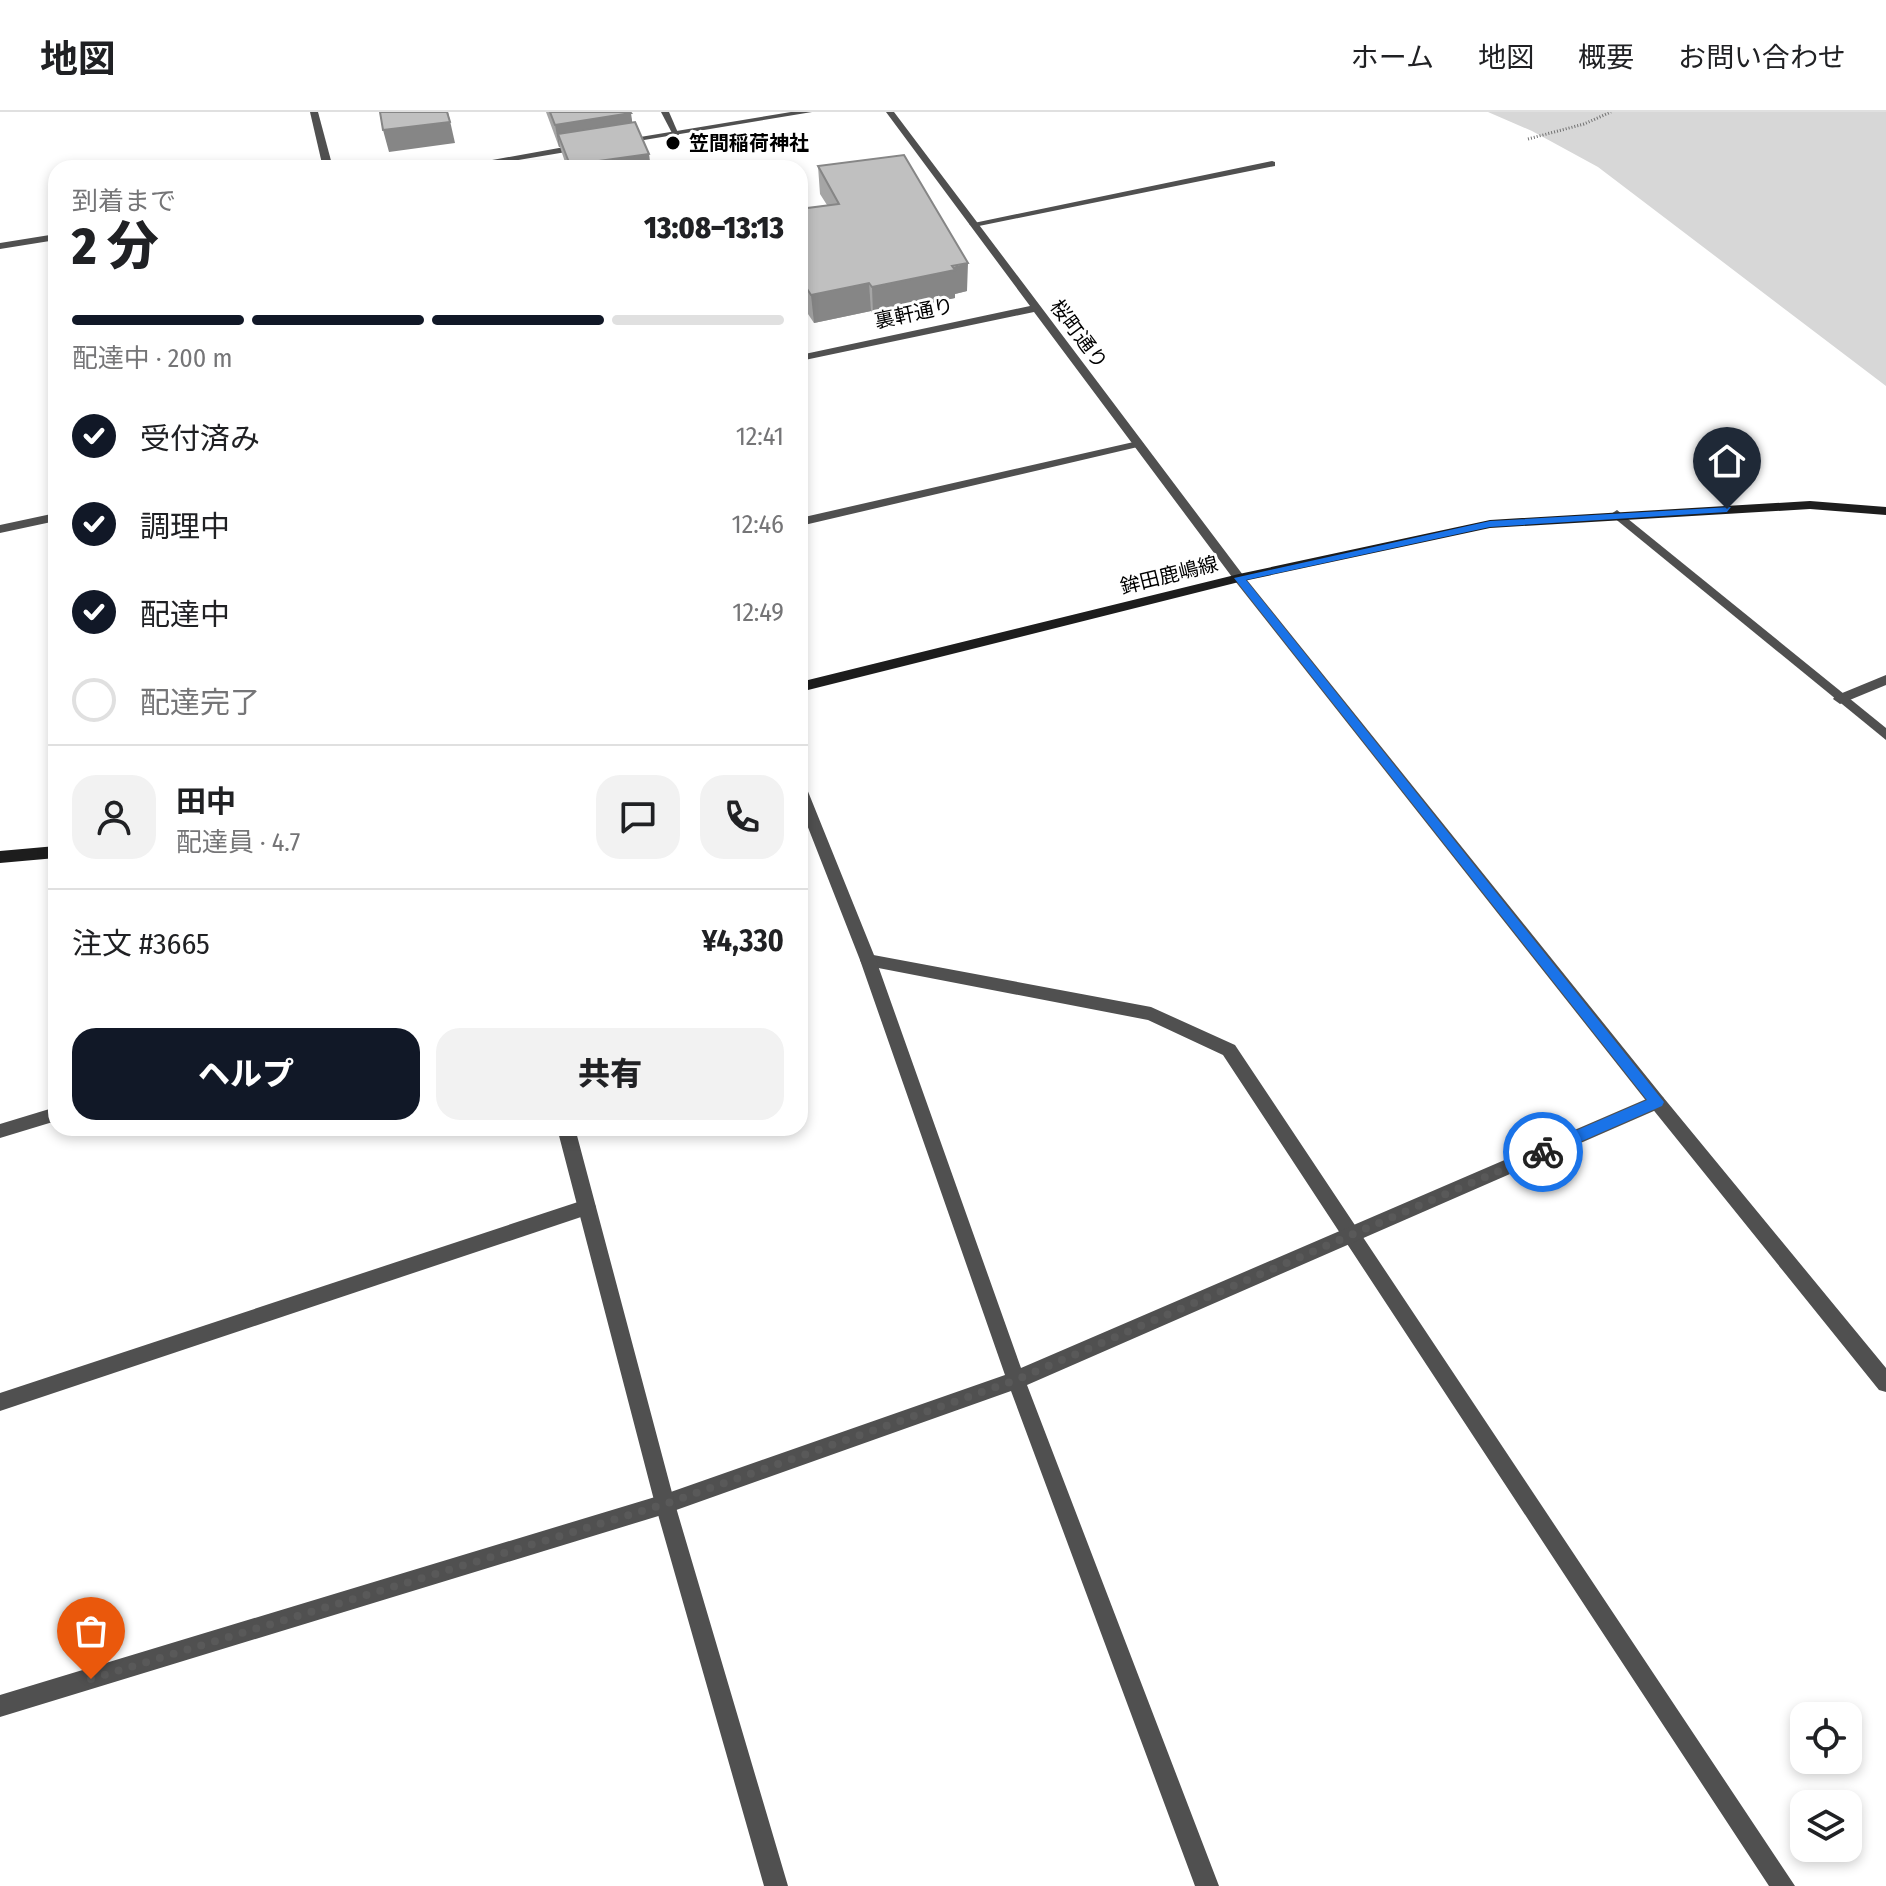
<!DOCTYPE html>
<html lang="ja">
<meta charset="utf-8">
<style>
body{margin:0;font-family:"Fira Sans Condensed","Noto Sans JP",sans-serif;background:#f2f2f2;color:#202124;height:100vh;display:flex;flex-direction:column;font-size:30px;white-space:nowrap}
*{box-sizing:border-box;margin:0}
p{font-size:26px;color:#757577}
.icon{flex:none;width:44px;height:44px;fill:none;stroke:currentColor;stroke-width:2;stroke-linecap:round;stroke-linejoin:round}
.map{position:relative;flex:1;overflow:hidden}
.sheet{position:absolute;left:48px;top:48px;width:760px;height:976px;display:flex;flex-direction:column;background:#fff;border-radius:24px;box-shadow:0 4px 12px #0003}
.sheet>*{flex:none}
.buttons{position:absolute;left:1790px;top:1590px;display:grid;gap:16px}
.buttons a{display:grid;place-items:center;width:72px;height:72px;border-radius:16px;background:#fff;box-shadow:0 4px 12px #0003;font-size:40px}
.pin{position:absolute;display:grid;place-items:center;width:68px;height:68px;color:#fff;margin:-82px -34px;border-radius:50% 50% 50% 0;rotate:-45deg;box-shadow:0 0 8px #0007}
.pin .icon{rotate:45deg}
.courier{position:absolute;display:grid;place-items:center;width:80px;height:80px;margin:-40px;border:6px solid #1a73e8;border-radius:50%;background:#fff;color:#222;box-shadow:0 2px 10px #0007}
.head em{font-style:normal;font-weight:800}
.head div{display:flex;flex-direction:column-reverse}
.head{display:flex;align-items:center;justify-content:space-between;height:136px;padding:0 24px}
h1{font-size:52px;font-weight:800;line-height:60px}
.bar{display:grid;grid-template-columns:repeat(4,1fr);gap:12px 8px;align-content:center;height:96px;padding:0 24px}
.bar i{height:10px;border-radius:6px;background:#e0e0e0}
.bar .on{background:#111827}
.bar p{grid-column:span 4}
.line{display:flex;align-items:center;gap:20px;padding:0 24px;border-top:2px solid #e0e0e0}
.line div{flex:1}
.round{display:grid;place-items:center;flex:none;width:84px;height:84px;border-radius:24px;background:#f2f2f2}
ol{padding:0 24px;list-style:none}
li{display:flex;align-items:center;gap:24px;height:88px}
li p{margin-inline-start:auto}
li .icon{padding:8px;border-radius:50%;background:#111827;color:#fff;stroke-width:4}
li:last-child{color:#757577}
li i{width:44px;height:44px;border:4px solid #e0e0e0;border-radius:50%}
.primary-button{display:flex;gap:16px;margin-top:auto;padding:16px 24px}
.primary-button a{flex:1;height:92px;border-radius:24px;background:#111827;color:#fff;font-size:32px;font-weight:800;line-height:92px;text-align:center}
.primary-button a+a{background:#f2f2f2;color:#202124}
header{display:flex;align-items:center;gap:48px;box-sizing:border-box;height:112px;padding:0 40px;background:#fff;border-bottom:2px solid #e0e0e0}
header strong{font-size:38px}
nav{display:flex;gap:44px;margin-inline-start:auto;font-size:28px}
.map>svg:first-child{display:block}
</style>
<header>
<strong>地図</strong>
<nav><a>ホーム</a><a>地図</a><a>概要</a><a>お問い合わせ</a></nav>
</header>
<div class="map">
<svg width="1886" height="1774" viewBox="0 0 1886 1774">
<rect width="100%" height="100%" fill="#fff"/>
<path fill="#d7d7d7" d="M1488,0H1886V274L1598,55L1532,19Z"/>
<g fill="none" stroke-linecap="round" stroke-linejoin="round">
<path stroke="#727272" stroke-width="3" stroke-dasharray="1 2" stroke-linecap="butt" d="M1528,27L1584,12L1611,0"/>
<g fill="#505050" fill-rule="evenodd">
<path d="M1272,49L1275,50V54L974,115L969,112Z"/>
<path d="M1138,329L1144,332L1142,334L800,414V406Z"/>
<path d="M1886,563V573L1840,592L1833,587L1835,584Z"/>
<path d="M868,842L1151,895L1235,933L1795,1774H1769L1223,943L1148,908L868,854L862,852L860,848L862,844Z"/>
</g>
<g fill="#505050" fill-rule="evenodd">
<path d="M661,0H669L679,23H673Z"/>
<path d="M1617,398L1886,616V628L1613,405L1611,402Z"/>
<path d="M800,672L807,677L876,848L1021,1256L1651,985L1657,983L1663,985L1665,990L1663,995L1027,1273L1219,1774H1195L1011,1279L665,1402L0,1605V1583L665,1382L1005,1263L860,848L800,695Z"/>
<path d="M56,995V1009L0,1026V1012Z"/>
<path d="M587,1087L593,1089L596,1095L593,1101L0,1299V1281Z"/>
</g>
<g fill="#505050" fill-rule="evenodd">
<path d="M310,0H318L333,56H323Z"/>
<path d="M791,0H812L620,32L616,29Z"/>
<path d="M886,0H894L1243,463L1663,985L1886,1256V1280L1879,1278L1651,995L1235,469L1034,200L800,249V243L1030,194Z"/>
<path d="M581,32L584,33V37L470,56H448Z"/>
<path d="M56,122V128L0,137V131Z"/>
<path d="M56,401V409L0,421V413Z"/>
<path d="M557,1016H575L675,1392L788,1774H764L655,1392Z"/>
</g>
<g fill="#1d1d1d" fill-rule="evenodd">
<path d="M1810,389L1886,395V403L1810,397L1490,416L1239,470L800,580V570L1239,462L1490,408Z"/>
<path d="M56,734V746L0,751V739Z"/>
</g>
</g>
<g fill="#a5a5a5">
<path d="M546,0H630L632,10L651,56H567L560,35H559Z"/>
<path d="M818,54L967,179L955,182V186L873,203L871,199L814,211L800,190V97L827,93L820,82Z"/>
</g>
<g fill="#868686">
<path d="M448,0L455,31L389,40L383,18Z"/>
<path d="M631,1L634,23L558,22L560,35H559L555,13Z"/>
<path d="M649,42L651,56H570V53Z"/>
<path d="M968,151L967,179L955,182V186L873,203L872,175Z"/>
<path d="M869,171L871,199L814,211L811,183Z"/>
</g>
<g fill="#c0c0c0" stroke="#868686" stroke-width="2">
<path d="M380,0H447L450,10L383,18Z"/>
<path d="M550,0H630L631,1L555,13Z"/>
<path d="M635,10L649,42L570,53L558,22Z"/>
<path d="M904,43L968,151L952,154L955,158L872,175L869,171L811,183L800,166V97L839,92L818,54Z"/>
</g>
<path fill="#1a73e8" d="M1731,395L1727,400L1490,415L1246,468L1664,990L1662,994L1543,1046L1538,1044V1035L1647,988L1234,466L1490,409Z"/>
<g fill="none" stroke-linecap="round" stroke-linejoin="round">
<path stroke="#595959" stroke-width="8" stroke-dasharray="0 14.4" d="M91,1567L665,1392L1016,1268L1543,1040"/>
</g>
<circle fill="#000" stroke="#fff" stroke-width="3" cx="673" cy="31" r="8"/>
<g text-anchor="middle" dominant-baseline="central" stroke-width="6" stroke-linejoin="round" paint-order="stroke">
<g font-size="20" font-weight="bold" fill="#000" stroke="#fff" text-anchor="start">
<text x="689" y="31">笠間稲荷神社</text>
</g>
<g font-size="20" fill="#000" stroke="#fff">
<text transform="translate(914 201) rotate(-12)">裏軒通り</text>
<text transform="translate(1079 222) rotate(53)">桜町通り</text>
<text transform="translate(1169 463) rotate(-14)">鉾田鹿嶋線</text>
</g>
</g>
</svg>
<div class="buttons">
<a><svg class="icon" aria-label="locate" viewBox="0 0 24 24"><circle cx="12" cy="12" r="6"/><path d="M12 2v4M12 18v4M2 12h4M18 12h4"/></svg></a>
<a><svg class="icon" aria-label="layers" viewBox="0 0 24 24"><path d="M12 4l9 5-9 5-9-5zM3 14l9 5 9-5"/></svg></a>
</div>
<div class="pin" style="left:91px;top:1567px;background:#ea580c"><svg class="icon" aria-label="bag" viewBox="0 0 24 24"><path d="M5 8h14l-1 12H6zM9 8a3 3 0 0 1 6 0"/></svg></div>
<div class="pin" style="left:1727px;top:397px;background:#1f2937"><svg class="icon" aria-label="home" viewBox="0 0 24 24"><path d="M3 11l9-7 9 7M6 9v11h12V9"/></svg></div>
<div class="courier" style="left:1543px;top:1040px"><svg class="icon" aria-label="bike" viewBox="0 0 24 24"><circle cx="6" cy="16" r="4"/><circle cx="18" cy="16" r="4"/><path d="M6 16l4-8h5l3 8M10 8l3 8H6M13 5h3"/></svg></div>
<section class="sheet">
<div class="head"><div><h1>2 分</h1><p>到着まで</p></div><em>13:08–13:13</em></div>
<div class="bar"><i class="on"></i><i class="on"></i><i class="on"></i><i></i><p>配達中 · 200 m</p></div>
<ol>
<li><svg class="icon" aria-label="check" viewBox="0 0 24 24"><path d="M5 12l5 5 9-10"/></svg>受付済み<p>12:41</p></li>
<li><svg class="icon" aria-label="check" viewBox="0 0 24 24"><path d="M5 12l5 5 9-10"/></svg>調理中<p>12:46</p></li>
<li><svg class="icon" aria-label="check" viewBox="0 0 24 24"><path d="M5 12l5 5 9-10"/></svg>配達中<p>12:49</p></li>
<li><i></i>配達完了</li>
</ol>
<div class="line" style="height:144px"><a class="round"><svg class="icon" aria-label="person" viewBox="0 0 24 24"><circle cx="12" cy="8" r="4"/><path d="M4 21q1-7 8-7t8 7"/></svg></a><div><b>田中</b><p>配達員 · 4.7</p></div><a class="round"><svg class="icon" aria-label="chat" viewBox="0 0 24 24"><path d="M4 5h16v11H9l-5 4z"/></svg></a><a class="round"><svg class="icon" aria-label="phone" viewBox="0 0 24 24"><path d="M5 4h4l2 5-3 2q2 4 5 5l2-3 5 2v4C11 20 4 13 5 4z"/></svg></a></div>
<div class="line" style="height:104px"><div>注文 #3665</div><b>¥4,330</b></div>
<div class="primary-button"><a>ヘルプ</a><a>共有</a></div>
</section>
</div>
